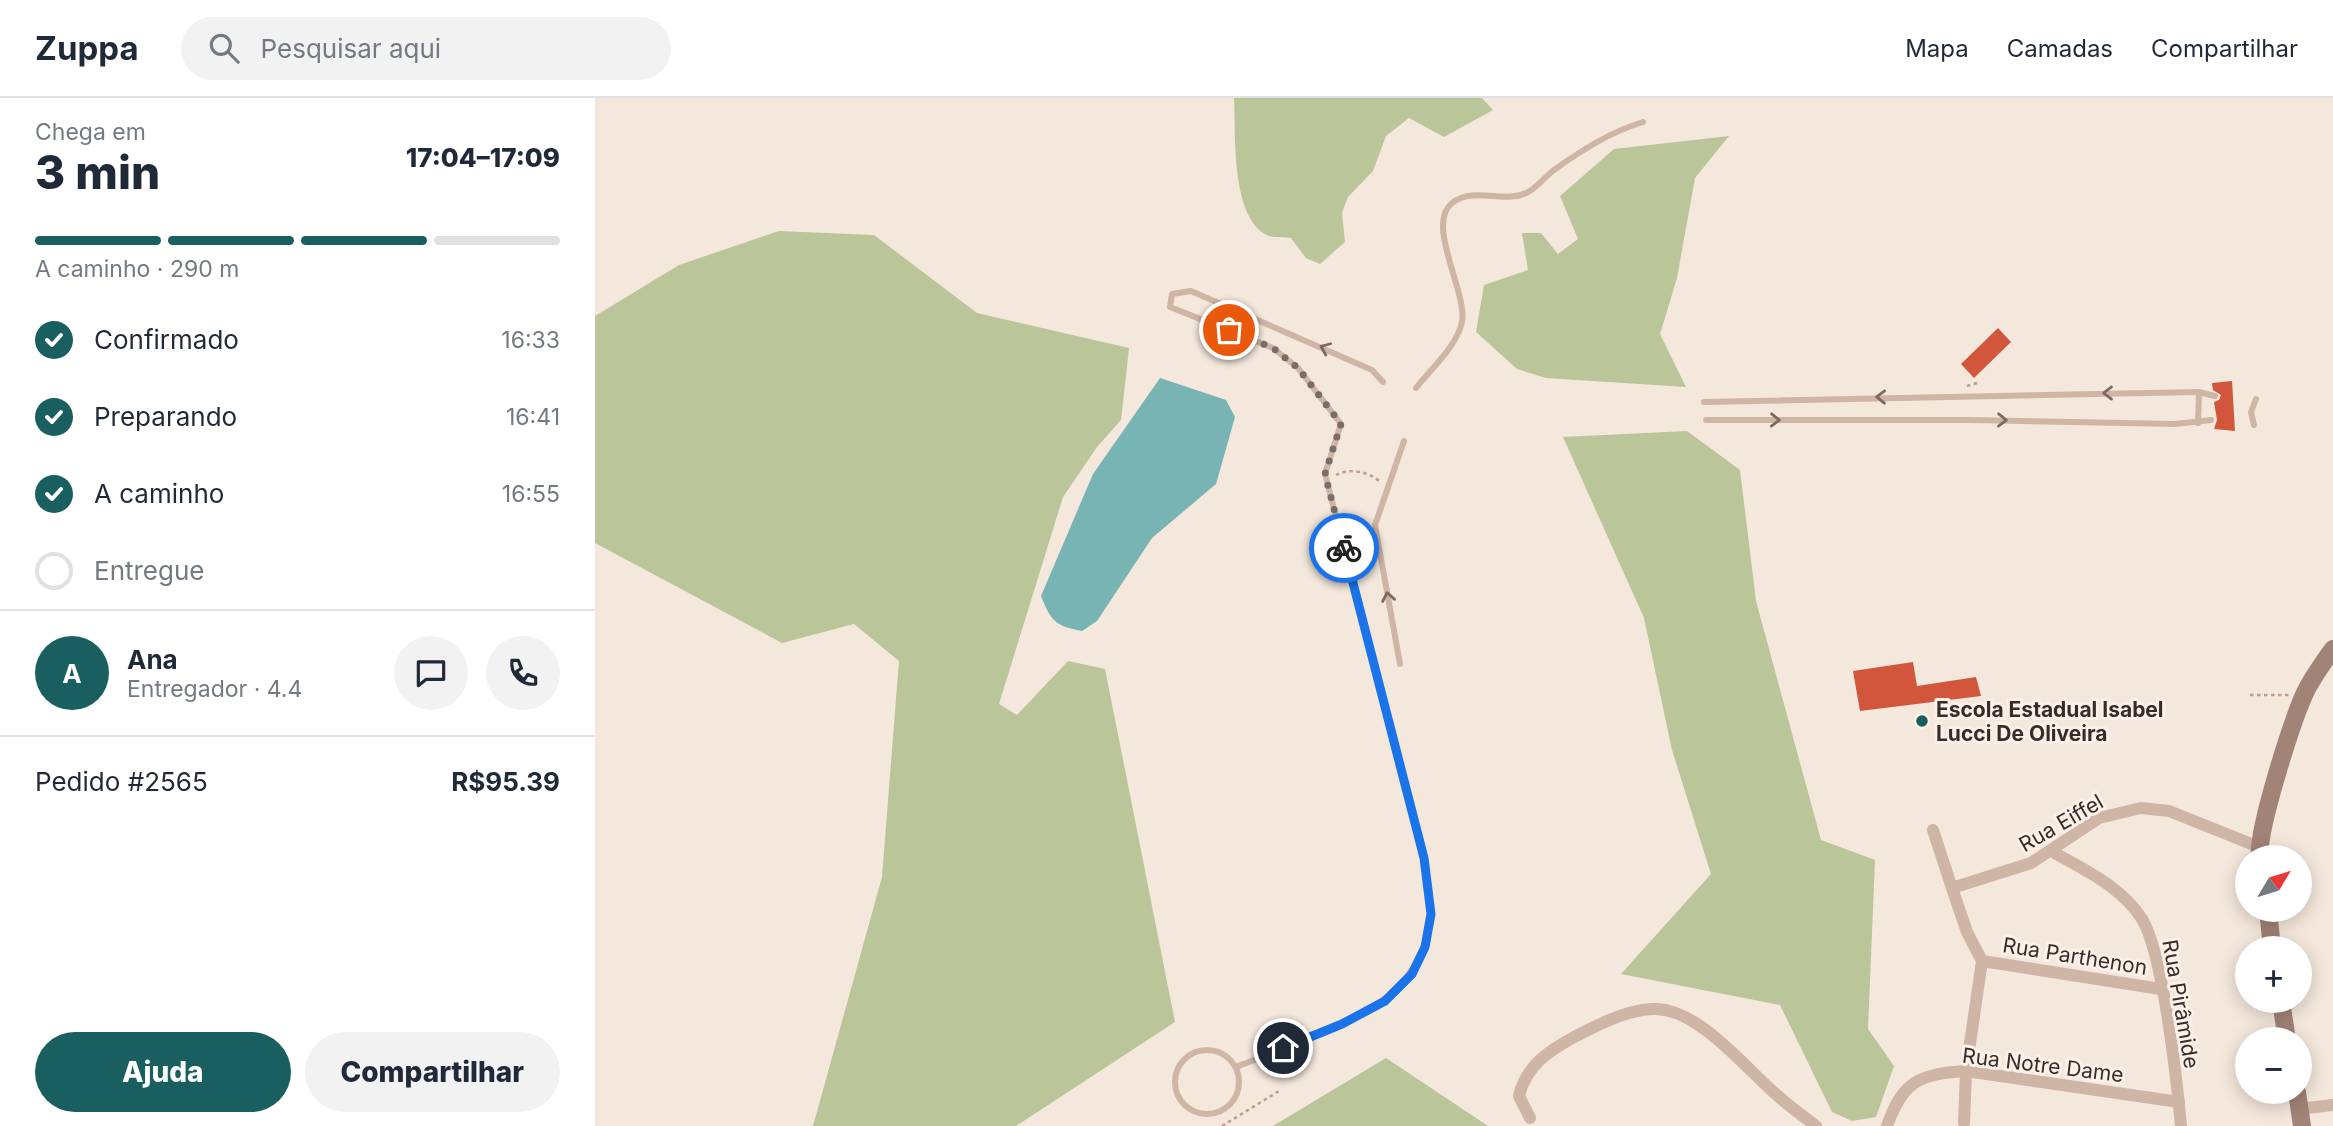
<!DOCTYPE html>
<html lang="pt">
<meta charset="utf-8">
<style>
body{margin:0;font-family:Inter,sans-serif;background:#f2f2f3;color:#1f2937;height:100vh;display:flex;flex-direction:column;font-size:26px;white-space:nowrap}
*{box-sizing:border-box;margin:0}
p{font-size:23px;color:#747a83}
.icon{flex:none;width:38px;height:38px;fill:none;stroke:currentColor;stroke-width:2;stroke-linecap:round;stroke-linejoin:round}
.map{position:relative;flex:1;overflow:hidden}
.details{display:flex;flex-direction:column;background:#fff;width:595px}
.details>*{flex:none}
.needle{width:46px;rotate:52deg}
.buttons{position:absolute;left:1640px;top:747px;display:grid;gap:14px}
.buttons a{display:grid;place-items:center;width:77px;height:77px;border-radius:50%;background:#fff;box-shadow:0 4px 18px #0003;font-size:35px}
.pin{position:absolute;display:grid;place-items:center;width:60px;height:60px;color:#fff;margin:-30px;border:4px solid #fff;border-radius:50%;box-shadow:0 2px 7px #0007}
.courier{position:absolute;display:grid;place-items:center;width:70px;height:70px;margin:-35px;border:5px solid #1a73e8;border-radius:50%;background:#fff;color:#222;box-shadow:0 2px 9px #0007}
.summary em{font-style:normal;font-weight:800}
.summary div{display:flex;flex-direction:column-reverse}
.summary{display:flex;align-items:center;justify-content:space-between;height:119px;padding:0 35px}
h1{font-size:46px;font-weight:800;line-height:52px}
.bar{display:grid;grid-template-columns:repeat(4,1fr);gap:10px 7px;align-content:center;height:84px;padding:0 35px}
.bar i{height:9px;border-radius:5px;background:#e0e1e3}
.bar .active{background:#195f5f}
.bar p{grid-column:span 4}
.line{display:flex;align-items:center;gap:18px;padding:0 35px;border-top:2px solid #e0e1e3}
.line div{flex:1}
.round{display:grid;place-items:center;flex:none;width:74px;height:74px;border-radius:37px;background:#f2f2f3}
ol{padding:0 35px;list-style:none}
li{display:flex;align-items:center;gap:21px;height:77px}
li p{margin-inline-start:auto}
li .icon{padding:7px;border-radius:50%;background:#195f5f;color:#fff;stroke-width:4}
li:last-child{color:#747a83}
li i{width:38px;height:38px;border:4px solid #e0e1e3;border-radius:50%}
.action{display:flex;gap:14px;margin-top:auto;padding:14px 35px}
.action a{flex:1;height:80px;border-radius:42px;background:#195f5f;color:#fff;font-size:28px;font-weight:800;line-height:80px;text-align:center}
.action a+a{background:#f2f2f3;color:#1f2937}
header{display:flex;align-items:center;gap:42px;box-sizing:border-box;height:98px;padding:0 35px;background:#fff;border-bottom:2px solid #e0e1e3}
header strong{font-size:33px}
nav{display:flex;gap:38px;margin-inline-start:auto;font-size:24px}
.search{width:490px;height:63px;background:#f2f2f3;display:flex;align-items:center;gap:18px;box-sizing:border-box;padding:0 24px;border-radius:38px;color:#747a83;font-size:26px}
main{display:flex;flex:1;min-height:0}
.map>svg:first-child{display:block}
</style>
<header>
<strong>Zuppa</strong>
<div class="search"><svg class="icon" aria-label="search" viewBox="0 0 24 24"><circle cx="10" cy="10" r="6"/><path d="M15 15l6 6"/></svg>Pesquisar aqui</div>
<nav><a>Mapa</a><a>Camadas</a><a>Compartilhar</a></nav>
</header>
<main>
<section class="details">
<div class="summary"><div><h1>3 min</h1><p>Chega em</p></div><em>17:04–17:09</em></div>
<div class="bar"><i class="active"></i><i class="active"></i><i class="active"></i><i></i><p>A caminho · 290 m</p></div>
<ol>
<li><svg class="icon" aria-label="check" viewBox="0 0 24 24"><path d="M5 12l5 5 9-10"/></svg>Confirmado<p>16:33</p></li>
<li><svg class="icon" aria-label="check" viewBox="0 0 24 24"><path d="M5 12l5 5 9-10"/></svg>Preparando<p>16:41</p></li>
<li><svg class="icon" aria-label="check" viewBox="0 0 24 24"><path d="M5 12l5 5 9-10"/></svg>A caminho<p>16:55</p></li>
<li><i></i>Entregue</li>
</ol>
<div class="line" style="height:126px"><b class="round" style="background:#195f5f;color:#fff">A</b><div><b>Ana</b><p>Entregador · 4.4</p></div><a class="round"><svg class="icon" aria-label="chat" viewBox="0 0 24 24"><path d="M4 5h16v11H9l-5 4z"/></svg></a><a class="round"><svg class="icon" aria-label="phone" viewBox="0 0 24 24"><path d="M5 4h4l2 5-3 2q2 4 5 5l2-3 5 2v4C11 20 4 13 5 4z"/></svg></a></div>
<div class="line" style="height:91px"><div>Pedido #2565</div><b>R$95.39</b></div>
<div class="action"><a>Ajuda</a><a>Compartilhar</a></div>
</section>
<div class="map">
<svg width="1738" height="1028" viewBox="0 0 1738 1028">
<rect width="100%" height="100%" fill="#f4e7db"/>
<g fill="#bac59a">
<path d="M639,0H887L898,12L849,39L814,20L791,38L778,73L753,99L747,115L750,144L725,166L711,160L696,140C690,139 680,140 674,138C635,122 641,35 639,0Z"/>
<path d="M1134,38L1100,80L1082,180L1065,236L1091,289L951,280L922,271L881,234L889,187L933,172L927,135H946L963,156L983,141L965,98L1019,51Z"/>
<path d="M184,133L279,137L382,215L534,250L526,322L502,349L468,399L404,606L422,617L473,563L510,571L580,924L421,1028H218L287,779L304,563L259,526L187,545L0,445V218L84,167Z"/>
<path d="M1092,333L1145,372L1161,503L1226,742L1280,762L1273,931L1299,968L1281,1019L1257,1023L1237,1014L1185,907L1026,876L1116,776L1077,652L1049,520L968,339Z"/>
<path d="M791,960L893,1028H678Z"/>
</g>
<path fill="#77b4b3" d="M565,280L631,302L640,319L621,386L557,440L502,523L487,533C460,528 456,523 446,498L498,376Z"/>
<g fill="#d1563c">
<path d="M1403,230L1416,244L1379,280L1366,266Z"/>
<path d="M1637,283L1640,333L1619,331L1622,322L1619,304L1624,302L1626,297L1618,292L1617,285Z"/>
<path d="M1318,564L1322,588L1381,579L1386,598L1265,613L1258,573Z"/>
</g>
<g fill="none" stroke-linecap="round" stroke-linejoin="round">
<g stroke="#ba9f90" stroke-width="2.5" stroke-dasharray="3.5 3.5" stroke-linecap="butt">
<path d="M1372,288L1382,285"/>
<path d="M741,377C755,370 772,373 784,383"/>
<path d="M1655,597H1694"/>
<path d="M627,1028L684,993"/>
</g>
<g stroke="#ceb5a6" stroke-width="6">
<path d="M821,290C836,271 862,248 867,224C873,196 830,126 857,105C881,87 911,108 935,93C943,88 950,79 959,72C987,52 1015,34 1048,24"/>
<path d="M1109,304L1604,294L1620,298"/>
<path d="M1111,322H1376L1580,326L1616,322"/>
<path d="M1603,325L1604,294"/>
<path d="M1659,327L1656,314L1661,301"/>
<path d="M805,566L780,427L809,343"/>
<circle cx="612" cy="984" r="32"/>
<path d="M641,969C716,938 827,915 836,818C837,800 831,778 829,760L730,376L746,326L703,270L678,250L575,209L577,196L596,193L777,272L788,284"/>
</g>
<g stroke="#ceb5a6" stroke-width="12">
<path d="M1338,732L1357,790"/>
<path d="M1458,754C1490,772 1527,789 1547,821C1568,855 1582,984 1586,1028"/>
<path d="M1387,863L1566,891"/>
<path d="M1704,1011L1738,1007"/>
<path d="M935,1020L924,998C931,967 955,952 981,938C1005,926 1035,910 1062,911C1106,913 1151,971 1183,998C1195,1009 1208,1018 1221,1028"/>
<path d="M1369,1025L1371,973L1387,863L1372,834L1357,790L1436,765L1504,720L1546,710L1574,713L1664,749"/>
<path d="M1292,1028C1308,983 1324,976 1371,973L1584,1004"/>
</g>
<g stroke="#a28377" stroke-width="18">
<path d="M1665,760C1661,735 1697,624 1709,597C1716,581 1728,565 1738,551"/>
<path d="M1673,812L1677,850"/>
<path d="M1686,903L1692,942"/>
<path d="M1702,994L1707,1028"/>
</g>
</g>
<defs><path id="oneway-chevron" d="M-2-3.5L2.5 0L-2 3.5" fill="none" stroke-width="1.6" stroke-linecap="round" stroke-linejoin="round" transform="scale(1.75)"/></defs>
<g stroke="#7c6a61">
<use href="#oneway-chevron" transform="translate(730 250) rotate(-157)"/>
<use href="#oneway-chevron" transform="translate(1513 295) rotate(180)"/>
<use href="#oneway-chevron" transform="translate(1286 299) rotate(-179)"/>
<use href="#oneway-chevron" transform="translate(1180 322) rotate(1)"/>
<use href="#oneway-chevron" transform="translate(1407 322) rotate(1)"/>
<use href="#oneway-chevron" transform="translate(793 499) rotate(-100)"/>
</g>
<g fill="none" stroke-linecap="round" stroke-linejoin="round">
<path stroke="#7a6d67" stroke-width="7" stroke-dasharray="0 12.6" d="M634,232L678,250L703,270L746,326L730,376L749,450"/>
<path stroke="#1a73e8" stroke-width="9" d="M688,950L747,926L790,903L817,876L830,849L836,816L829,760L749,450"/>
</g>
<circle fill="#195f5f" stroke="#fbf1e8" stroke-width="2.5" cx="1327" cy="623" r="7"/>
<g text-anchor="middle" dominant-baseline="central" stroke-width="6" stroke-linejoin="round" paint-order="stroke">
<g font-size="21" font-weight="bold" fill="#392c28" stroke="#fbf1e8" text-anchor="start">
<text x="1341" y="611">Escola Estadual Isabel<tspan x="1341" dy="24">Lucci De Oliveira</tspan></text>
</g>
<g font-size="21" fill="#392c28" stroke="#fbf1e8">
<text transform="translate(1466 725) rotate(-30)">Rua Eiffel</text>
<text transform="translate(1480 858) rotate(9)">Rua Parthenon</text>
<text transform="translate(1586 906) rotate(80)">Rua Pirâmide</text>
<text transform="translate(1448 967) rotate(7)">Rua Notre Dame</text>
</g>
</g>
</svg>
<div class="buttons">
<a><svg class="needle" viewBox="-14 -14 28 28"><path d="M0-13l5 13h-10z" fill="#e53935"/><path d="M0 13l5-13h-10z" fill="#747a83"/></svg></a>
<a>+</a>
<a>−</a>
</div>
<div class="pin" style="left:634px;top:232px;background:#ea580c"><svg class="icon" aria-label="bag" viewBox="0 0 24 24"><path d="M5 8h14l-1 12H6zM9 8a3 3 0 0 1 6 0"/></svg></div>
<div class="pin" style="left:688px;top:950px;background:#1f2937"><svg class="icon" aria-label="home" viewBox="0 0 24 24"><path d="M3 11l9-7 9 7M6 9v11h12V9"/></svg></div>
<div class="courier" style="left:749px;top:450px"><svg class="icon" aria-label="bike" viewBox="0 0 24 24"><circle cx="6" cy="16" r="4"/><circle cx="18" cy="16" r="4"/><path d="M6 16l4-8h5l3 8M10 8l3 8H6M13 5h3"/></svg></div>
</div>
</main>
